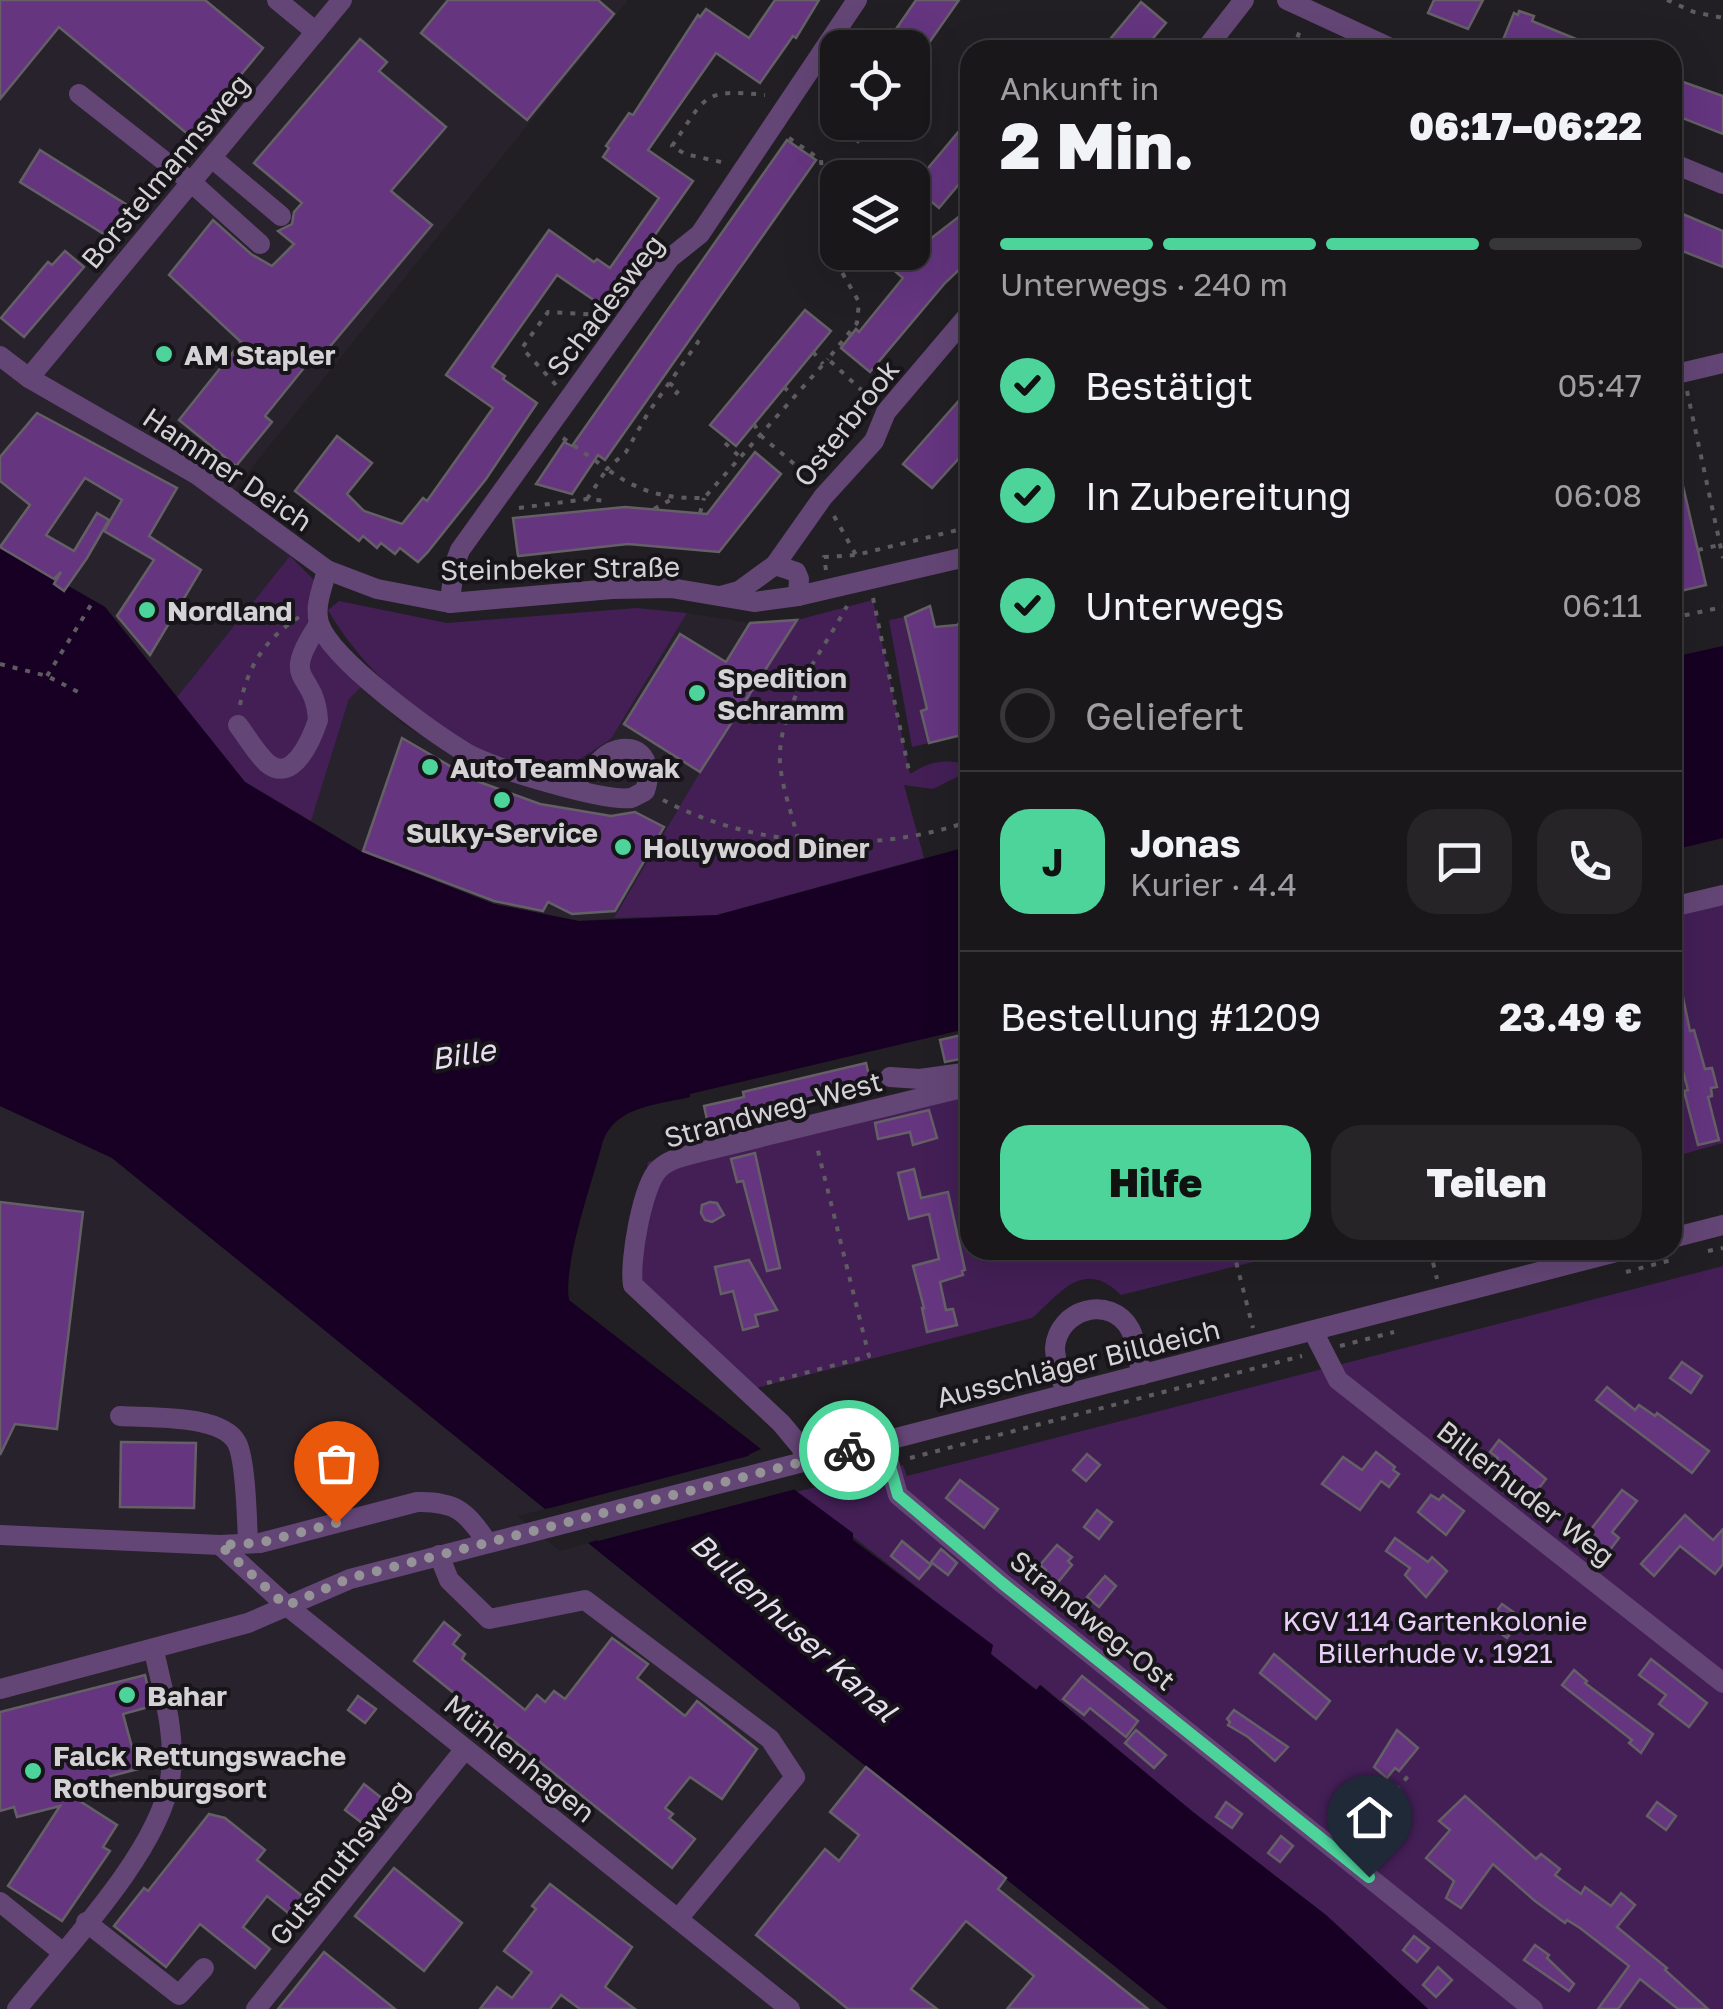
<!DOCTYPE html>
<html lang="de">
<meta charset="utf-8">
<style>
body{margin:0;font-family:"Golos Text",sans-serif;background:#262427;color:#f1f3f6;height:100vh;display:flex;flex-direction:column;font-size:38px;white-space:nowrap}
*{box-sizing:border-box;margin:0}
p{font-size:32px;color:#9f9fa2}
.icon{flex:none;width:55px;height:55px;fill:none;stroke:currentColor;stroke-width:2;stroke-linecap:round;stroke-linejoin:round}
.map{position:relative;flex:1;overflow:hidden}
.sheet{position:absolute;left:960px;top:40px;width:722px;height:1220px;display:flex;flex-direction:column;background:#19171a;border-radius:30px;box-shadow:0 10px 40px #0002,0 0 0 2px #373639}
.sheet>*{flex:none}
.tools{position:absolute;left:820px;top:30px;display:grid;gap:20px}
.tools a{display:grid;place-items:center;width:110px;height:110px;border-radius:20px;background:#19171a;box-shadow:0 10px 40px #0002,0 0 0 2px #373639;font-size:50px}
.pin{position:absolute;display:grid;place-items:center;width:85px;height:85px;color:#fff;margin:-102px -42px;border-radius:50% 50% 50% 0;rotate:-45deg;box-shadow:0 0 10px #0007}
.pin .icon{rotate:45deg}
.courier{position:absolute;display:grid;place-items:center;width:100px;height:100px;margin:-50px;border:8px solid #4cd49b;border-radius:50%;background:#fff;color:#222;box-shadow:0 2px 12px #0007}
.head em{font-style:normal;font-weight:800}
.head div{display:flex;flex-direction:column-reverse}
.head{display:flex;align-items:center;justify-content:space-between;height:170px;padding:0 40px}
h1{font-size:65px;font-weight:800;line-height:75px}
.bar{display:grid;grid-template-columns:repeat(4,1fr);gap:15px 10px;align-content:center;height:120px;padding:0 40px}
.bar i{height:12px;border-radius:8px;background:#373639}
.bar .active{background:#4cd49b}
.bar p{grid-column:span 4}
.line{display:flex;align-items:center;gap:25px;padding:0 40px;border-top:2px solid #373639}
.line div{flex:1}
.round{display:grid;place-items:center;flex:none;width:105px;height:105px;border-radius:30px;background:#262427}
ol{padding:0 40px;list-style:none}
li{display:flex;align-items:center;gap:30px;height:110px}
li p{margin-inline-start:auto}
li .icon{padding:10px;border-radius:50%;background:#4cd49b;color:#111;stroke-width:4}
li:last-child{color:#9f9fa2}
li i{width:55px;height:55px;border:5px solid #373639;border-radius:50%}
.primary-button{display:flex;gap:20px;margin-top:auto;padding:20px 40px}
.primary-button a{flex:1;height:115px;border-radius:30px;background:#4cd49b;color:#111;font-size:40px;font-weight:800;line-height:115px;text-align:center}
.primary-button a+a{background:#262427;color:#f1f3f6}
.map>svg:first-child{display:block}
</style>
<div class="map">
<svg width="1723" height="2009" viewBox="0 0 1723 2009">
<rect width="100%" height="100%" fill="#211f23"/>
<g fill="#28222c">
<path d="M0,0H628L229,496L298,548L177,697L105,607L0,547Z"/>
<path d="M687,613L750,623L797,620L700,772L614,918L579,921L494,904L362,852L311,821L349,699L363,685L401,723L469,765L559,782L560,772L611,739Z"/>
<path d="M0,1106L112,1158L545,1509L517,1516L560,1551L588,1543L1168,2009H0Z"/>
</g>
<g fill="#431f56">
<path d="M290,556L315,581L307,613L327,650L363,685L349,699L311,821L245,782L177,697Z"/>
<path d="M873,600L910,774C928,763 939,759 961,763L963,774L933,789L904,785L924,858L717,915L614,918L700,772L797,620Z"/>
<path d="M339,601L447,623L637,608L687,613L611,739L560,772C533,764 502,759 476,748C420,722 358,663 328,610Z"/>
<path d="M905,617L927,709L921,711L929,743L912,747L889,620Z"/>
<path d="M1723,889V1143L1673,1157L1672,901Z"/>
<path d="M970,1079V1250H1301L1121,1295C1083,1257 1060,1294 1032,1318L752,1389L627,1279L648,1162Z"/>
<path d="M1723,1266V2009H1428L1326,1915L1193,1812L1041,1685L1037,1690L990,1654L926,1594L796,1492L903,1465L907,1476Z"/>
</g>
<g fill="#170023">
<path d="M0,547L105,607L245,782L362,852L494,904L579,921L717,915L970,846V1028L690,1094V1097C657,1105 616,1106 603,1141C593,1180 563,1262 569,1300L761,1449L748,1455L853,1533V1540L993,1645L991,1654L1036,1690L1040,1685L1193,1812L1326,1915L1428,2009H1168L588,1543L597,1540L554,1507L545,1509L112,1158L0,1106Z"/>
<path d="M1723,646V838L1673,850V657Z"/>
</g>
<path fill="#211f23" d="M752,1455L796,1489L598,1541L554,1507Z"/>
<g fill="#653580" stroke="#646066" stroke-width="2.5">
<path d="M0,0H205L263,48L190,136L59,27L0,99Z"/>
<path d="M448,0H598L614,14L527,120L421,33Z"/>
<path d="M775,0H819L796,38L793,36L760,83L716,53L648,150L693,181L604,307L557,275L492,367L505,376L503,379L537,403L486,479L427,553L418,562L400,548L395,554L381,543L377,548L363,536L359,541L295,491L337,436L372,463L347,494L364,511L402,524L423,498L427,501L493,408L446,375L549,230L594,262L597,259L610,268L659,198L603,157L609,148L606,146L629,113L633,115L698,15L700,17L706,9L749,38Z"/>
<path d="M916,0H959L912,67V48H883Z"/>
<path d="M1434,0H1483L1468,29L1428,13Z"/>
<path d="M1141,2L1166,23L1143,50H1101Z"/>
<path d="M1519,11L1534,16L1532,21L1603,50H1510L1512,43L1503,40L1514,13L1518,15Z"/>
<path d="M360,39L387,62L379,71L446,127L391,191L432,225L322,356L316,353L265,416L272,422L236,466L179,420L241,342L169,275L213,220L251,254L272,266L294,244L278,231L292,224L294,212L302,203L254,163Z"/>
<path d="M1672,78L1723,96V134L1672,114Z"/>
<path d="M970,118V171L939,208L913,186Z"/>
<path d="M831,122H872L858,142Z"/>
<path d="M787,140L816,160L605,460L598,455L572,494L536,484L564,442L572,446Z"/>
<path d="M40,150L127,205L107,236L20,182Z"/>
<path d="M1678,212L1723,231V267L1672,247V225Z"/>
<path d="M961,215L970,222V252L963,266L945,283L870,372L841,348L856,329L859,332L903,278L890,267L911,269L931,246L929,240Z"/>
<path d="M65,251L84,267L24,337L1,318L48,262L52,265Z"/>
<path d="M805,310L831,331L736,446L710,425Z"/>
<path d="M970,388V446L932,488L903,464Z"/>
<path d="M37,413L177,488L149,536L201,570L150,655L117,616L154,560L104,531L122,500L85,478L46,535L74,551L97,513L109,520L87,558L64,591L54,584L61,572L54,579L0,547L30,505L0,481V457Z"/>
<path d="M755,452L781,474L719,552L628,544L518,556L513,518L625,507L707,514Z"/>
<path d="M1679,469L1706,585L1672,593V470Z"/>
<path d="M930,606L935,627L957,625L970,614V733L929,743L921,711L927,709L905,617Z"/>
<path d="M797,620L700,772L624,724L680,634L726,662L750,623Z"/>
<path d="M402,738L474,780L540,804L611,816L635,812L664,827L615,911L572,914L548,902L543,911L494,901L363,851Z"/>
<path d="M1680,983L1690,1031L1694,1030L1705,1069L1712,1068L1717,1087L1711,1088L1712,1096L1708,1097L1719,1140L1698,1145L1684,1091L1688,1090L1677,1049L1672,1051V984Z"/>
<path d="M970,1033V1057L945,1062L940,1040Z"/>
<path d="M866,1063L871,1084L782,1104L785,1117L750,1126L748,1119L712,1127L711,1123L708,1124L704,1106L744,1097L743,1092Z"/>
<path d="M929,1110L937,1138L913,1145L910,1132L878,1139L875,1123Z"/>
<path d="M755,1153L780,1268L767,1271L743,1181L737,1182L731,1159Z"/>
<path d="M914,1169L921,1198L948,1192L965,1270L962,1271L963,1275L940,1282L946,1310L953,1309L957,1325L927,1332L922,1308H924L913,1266L939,1259L929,1214L909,1219L898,1173Z"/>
<path d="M0,1202L83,1212L57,1429L15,1424L0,1455Z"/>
<path d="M710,1202L717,1203L724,1215L712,1222L705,1220L701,1213L702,1205Z"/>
<path d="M749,1260L777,1310L755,1315L758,1326L743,1330L733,1291L721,1294L715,1267Z"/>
<path d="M1682,1362L1702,1376L1691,1393L1670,1378Z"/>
<path d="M1607,1387L1635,1410L1639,1405L1655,1416L1657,1413L1709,1451L1692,1473L1596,1400Z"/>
<path d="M1499,1440L1546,1479L1532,1497L1490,1469L1498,1458L1490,1452Z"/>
<path d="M121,1442L196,1443L194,1508L120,1507Z"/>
<path d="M1376,1452L1395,1467L1393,1470L1399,1474L1389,1487L1381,1481L1360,1510L1322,1484L1343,1457L1362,1470Z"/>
<path d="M1087,1454L1100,1465L1086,1481L1073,1470Z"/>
<path d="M960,1480L998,1509L984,1528L946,1498Z"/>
<path d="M1622,1490L1637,1501L1612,1532L1619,1538L1606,1555L1584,1538Z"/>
<path d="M1431,1495L1439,1500L1443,1495L1464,1511L1446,1535L1418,1512Z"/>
<path d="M1097,1510L1112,1522L1099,1539L1084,1527Z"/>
<path d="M1685,1515L1713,1540L1723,1529V1564L1715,1574L1680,1546L1654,1576L1641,1564Z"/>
<path d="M1395,1538L1428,1562L1432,1557L1447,1571L1426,1597L1405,1575L1410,1568L1386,1551Z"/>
<path d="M902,1541L931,1565L919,1579L891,1556Z"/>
<path d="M1057,1545L1072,1557L1068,1561L1072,1565L1055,1586L1042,1575L1046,1570L1040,1565Z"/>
<path d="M941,1549L957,1563L948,1575L931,1562Z"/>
<path d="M1105,1576L1116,1586L1099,1607L1087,1597Z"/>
<path d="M1502,1604L1516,1614L1512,1619L1518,1624L1507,1638L1492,1627L1494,1624L1490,1620Z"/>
<path d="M444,1622L460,1635L453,1644L465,1654L462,1659L525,1710L537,1695L545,1702L554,1691L565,1699L612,1638L648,1664L637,1678L685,1716L697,1701L757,1749L722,1799L690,1777L665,1808L673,1814L669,1818L695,1839L672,1868L414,1661Z"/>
<path d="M1274,1654L1330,1701L1316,1719L1260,1673Z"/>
<path d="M1651,1659L1707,1703L1689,1727L1659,1704L1666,1695L1639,1675Z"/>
<path d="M1574,1670L1587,1681L1585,1683L1653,1734L1641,1753L1629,1743L1632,1740L1562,1685Z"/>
<path d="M145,1675L152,1706L123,1714L138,1769L61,1789L117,1825L103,1847L110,1851L62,1921L8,1886L60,1806L17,1817L14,1807L0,1811V1712Z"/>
<path d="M1082,1676L1138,1721L1126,1737L1090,1708L1084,1715L1063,1699Z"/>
<path d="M358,1696L376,1709L365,1723L348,1710Z"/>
<path d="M1234,1710L1288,1747L1275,1761L1248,1737L1228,1725L1230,1722L1227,1719Z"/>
<path d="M1136,1730L1166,1755L1154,1768L1125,1743Z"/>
<path d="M1397,1730L1418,1748L1399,1771L1395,1768L1387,1778L1374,1767Z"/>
<path d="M866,1767L1006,1878L998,1889L1148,2009H1007L1034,1976L966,1921L911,1989L937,2009H848L756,1935L825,1849L839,1861L859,1835L830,1812Z"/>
<path d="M364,1784L389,1804L370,1829L345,1810Z"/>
<path d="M1465,1796L1536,1859L1541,1854L1560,1869L1555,1875L1581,1894L1585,1887L1611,1906L1621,1893L1635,1905L1617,1927L1667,1968L1665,1970L1708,2009H1678L1640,1979L1618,2009H1598L1629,1966L1580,1928L1567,1920L1565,1923L1535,1901L1493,1864L1461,1908L1446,1898L1454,1881L1426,1858L1450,1830L1439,1821Z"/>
<path d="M1226,1802L1242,1814L1232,1828L1216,1817Z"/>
<path d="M1657,1802L1676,1816L1666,1830L1647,1816Z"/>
<path d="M209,1814L225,1818L265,1850L257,1860L316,1907L302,1924L267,1896L243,1927L270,1949L255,1968L200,1924L166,1967L114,1926L144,1888L148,1891Z"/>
<path d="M1281,1836L1293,1846L1280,1862L1268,1853Z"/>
<path d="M394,1868L462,1923L424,1971L355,1916Z"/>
<path d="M550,1884L632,1947L605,1987L635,2009H580L561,1995L550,2009H480L497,1987L512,1998L532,1972L504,1951L536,1909L532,1906Z"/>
<path d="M1414,1936L1429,1948L1417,1962L1403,1950Z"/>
<path d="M1535,1945L1549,1955L1547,1958L1574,1984L1569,1991L1524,1960Z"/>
<path d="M324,1952L395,2009H278Z"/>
<path d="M1438,1967L1452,1980L1436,1997L1423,1985Z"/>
</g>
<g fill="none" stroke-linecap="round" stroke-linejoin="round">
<g stroke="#5e5c60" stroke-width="4" stroke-dasharray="5 8" stroke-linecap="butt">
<path d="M1667,0L1694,12L1723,18"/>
<path d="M1299,50L1297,38L1302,26"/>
<path d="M789,138L821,160L828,248L859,302L857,323L828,359L871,399"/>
<path d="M721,162L685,154L672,146C706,97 701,88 765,95"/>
<path d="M967,196L970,193"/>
<path d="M813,352L823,364"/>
<path d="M669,383L679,390L674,396"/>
<path d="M556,385L522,348L548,312L603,315"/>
<path d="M784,387L794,397"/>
<path d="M1687,391L1723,558"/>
<path d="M754,424L760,435L812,479"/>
<path d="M563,438L607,469L626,452L648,413L698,342L691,338"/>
<path d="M725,443L740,457"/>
<path d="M587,499L607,469C639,492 665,499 704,498L828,359"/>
<path d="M519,508L587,499L606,501"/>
<path d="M654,509L672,499"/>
<path d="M700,513L704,498"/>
<path d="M834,516L856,555"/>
<path d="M1698,550L1719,545"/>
<path d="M826,570L824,557L856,555L970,527"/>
<path d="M873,598L910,776"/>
<path d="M1672,618L1723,607"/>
<path d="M0,664L47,676L80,693"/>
<path d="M47,676L94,600"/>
<path d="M240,705C248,666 265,639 299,617"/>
<path d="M968,731L970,746"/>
<path d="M962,768L970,765"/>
<path d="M663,800C754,848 873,855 970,821"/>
<path d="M798,839C792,814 782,788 780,763C777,707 822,653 847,606"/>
<path d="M1233,1250L1253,1328"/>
<path d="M1430,1250L1437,1279"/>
<path d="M1708,1251L1723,1248"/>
<path d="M1626,1272L1675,1259"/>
<path d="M1340,1346L1394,1332"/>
<path d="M767,1383L869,1356L816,1143"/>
<path d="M910,1458L1302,1356"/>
<path d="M1354,1840L1409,1775"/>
</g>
<g stroke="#644676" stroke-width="20">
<path d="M277,0L316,32"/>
<path d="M1287,0L1395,50"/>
<path d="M1205,50L1244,0"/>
<path d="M79,94L191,182L260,244"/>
<path d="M212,158L281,216"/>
<path d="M1672,163L1723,184"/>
<path d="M0,356L29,378L196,474L327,570L377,589L450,603L612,589L671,588L754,602L798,596L970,556"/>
<path d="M1672,375L1723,363"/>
<path d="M29,378L342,0"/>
<path d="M775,565L796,572L799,579L798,596"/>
<path d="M327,570C323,586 314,606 319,623C331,660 433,733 468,754C494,768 603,802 631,798C634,797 643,792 645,791C652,769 646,743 617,750C605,753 600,762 591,769C583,775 572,780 562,785"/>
<path d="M721,596L739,591L775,565L823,497L874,441L886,412L970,313"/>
<path d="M450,603L454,566L460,550L670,258L700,234L857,0"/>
<path d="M238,725C247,737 256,753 267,763C293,785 312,738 318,720C315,668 278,686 319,624"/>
<path d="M1672,907L1723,895"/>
<path d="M890,1077L920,1079L970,1072"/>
<path d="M1672,1238L1723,1225"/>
<path d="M1313,1331L1338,1380L1723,1683"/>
<path d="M1066,1394C1063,1381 1055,1362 1055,1348C1058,1309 1110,1294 1130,1329C1137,1341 1138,1361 1142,1375"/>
<path d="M120,1416C149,1418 222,1414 237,1443C246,1461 247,1521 248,1543"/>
<path d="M883,1441L898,1495L1002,1583L1533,2009"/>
<path d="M807,1461L801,1447L781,1423L633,1285C629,1263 642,1185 659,1169C670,1158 689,1155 704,1151L970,1086"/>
<path d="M0,1535L220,1545L260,1543L417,1502C455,1501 466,1511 487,1542"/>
<path d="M220,1545L287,1606L790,2009"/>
<path d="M439,1555L449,1580L489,1619L585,1600L770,1739L795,1777L678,1919"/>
<path d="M0,1689L248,1623L350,1579L1624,1250"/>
<path d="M0,1902L62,1952"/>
<path d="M86,1922L179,1995L204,1968"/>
<path d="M17,2009C64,1950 158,1853 170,1780C177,1737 163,1692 154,1651"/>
<path d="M256,2009L465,1749"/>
</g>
</g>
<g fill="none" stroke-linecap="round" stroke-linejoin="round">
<path stroke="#959397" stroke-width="10" stroke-dasharray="0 18" d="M336,1523L260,1543L220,1545L286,1606L350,1578L849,1450"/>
<path stroke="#4cd49b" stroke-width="12" d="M849,1450L883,1441L898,1495L1002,1583L1369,1877"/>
</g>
<g fill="#4cd49b" stroke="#18151a" stroke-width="4">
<circle cx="164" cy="354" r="10"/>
<circle cx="147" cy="610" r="10"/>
<circle cx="697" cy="693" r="10"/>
<circle cx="430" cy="767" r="10"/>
<circle cx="502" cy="800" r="10"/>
<circle cx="623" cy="847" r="10"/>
<circle cx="127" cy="1695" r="10"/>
<circle cx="33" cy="1771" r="10"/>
</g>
<g text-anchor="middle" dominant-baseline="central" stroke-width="8" stroke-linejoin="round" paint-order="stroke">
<g font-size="28" fill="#d4d2d5" stroke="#18151a">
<text transform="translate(165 171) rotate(-50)">Borstelmannsweg</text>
<text transform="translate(605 305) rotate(-52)">Schadesweg</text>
<text transform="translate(846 423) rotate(-52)">Osterbrook</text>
<text transform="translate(228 469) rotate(34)">Hammer Deich</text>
<text transform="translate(560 568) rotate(-1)">Steinbeker Straße</text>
<text transform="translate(773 1109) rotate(-15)">Strandweg-West</text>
<text transform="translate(1078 1363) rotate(-14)">Ausschläger Billdeich</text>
<text transform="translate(1526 1493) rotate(38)">Billerhuder Weg</text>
<text transform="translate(1093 1620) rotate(39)">Strandweg-Ost</text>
<text transform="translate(520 1758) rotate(39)">Mühlenhagen</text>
<text transform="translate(339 1862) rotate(-51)">Gutsmuthsweg</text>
</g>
<g font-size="28" font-weight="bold" fill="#d4d2d5" stroke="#18151a" text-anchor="start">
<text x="184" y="354">AM Stapler</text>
<text x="167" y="610">Nordland</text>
<text x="717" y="677">Spedition<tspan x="717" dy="32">Schramm</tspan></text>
<text x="450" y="767">AutoTeamNowak</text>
<text x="502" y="832" text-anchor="middle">Sulky-Service</text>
<text x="643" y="847">Hollywood Diner</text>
<text x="147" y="1695">Bahar</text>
<text x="53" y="1755">Falck Rettungswache<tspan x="53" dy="32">Rothenburgsort</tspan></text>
</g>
<g font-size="28" fill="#e9cff9" stroke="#18151a">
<text x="1435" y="1620">KGV 114 Gartenkolonie<tspan x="1435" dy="32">Billerhude v. 1921</tspan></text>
</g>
<g font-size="30" font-style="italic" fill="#e9ddf2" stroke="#18151a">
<text transform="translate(463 1054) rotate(-9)">Bille</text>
<text transform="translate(794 1627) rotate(42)">Bullenhuser Kanal</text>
</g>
</g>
</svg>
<div class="tools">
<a><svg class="icon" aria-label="locate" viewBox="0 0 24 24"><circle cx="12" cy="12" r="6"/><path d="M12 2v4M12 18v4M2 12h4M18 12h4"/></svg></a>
<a><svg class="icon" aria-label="layers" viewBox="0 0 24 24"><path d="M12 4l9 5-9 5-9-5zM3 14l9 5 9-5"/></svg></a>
</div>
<div class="pin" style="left:336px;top:1523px;background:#ea580c"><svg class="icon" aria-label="bag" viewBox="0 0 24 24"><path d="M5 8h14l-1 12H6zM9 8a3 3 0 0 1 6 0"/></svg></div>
<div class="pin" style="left:1369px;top:1877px;background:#1f2937"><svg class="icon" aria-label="home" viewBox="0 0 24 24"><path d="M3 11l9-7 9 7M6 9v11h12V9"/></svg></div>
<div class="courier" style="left:849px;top:1450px"><svg class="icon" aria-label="bike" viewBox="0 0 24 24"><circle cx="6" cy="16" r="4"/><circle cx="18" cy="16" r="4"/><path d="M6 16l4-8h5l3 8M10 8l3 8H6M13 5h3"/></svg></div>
<section class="sheet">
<div class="head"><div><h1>2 Min.</h1><p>Ankunft in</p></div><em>06:17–06:22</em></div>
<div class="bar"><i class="active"></i><i class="active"></i><i class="active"></i><i></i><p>Unterwegs · 240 m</p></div>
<ol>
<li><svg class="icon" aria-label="check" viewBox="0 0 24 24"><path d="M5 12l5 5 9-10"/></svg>Bestätigt<p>05:47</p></li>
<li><svg class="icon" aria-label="check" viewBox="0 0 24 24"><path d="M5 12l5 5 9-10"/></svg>In Zubereitung<p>06:08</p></li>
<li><svg class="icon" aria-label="check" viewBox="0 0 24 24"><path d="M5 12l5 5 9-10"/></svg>Unterwegs<p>06:11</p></li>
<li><i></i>Geliefert</li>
</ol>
<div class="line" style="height:180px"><b class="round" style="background:#4cd49b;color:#111">J</b><div><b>Jonas</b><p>Kurier · 4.4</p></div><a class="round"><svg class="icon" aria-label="chat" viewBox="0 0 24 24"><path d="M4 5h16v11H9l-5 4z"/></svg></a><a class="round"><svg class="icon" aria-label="phone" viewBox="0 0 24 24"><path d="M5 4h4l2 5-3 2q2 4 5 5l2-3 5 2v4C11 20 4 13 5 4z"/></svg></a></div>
<div class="line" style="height:130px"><div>Bestellung #1209</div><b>23.49 €</b></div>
<div class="primary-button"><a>Hilfe</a><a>Teilen</a></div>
</section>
</div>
